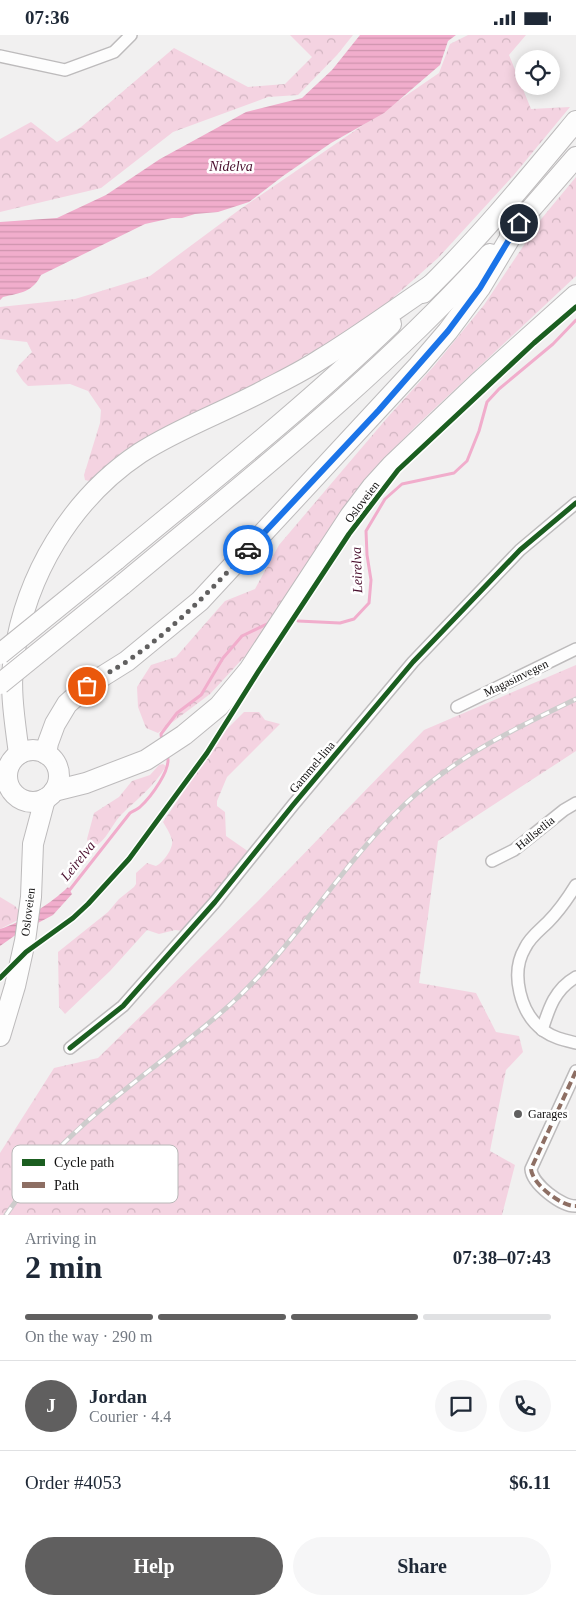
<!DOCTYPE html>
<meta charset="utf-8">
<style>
body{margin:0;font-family:Georgia,serif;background:#f6f6f7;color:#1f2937;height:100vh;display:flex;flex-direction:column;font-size:19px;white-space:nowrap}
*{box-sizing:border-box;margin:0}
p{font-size:16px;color:#747a83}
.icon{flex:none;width:28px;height:28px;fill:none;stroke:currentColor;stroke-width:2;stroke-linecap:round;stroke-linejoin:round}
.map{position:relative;height:1180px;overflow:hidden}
.side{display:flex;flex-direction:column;background:#fff;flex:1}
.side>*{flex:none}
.controls{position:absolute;left:515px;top:15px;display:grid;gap:10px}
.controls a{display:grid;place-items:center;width:45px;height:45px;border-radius:50%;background:#fff;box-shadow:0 2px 12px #0003;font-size:25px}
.pin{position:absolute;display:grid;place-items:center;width:42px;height:42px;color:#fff;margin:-21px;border:2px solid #fff;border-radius:50%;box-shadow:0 1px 5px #0007}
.courier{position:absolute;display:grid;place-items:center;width:50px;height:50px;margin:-25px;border:4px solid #1a73e8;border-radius:50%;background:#fff;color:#222;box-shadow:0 1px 6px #0007}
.summary em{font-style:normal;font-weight:600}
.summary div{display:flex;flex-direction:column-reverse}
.summary{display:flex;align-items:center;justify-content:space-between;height:85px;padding:0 25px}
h1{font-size:32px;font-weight:600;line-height:38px}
.bar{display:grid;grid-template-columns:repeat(4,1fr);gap:8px 5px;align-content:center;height:60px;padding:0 25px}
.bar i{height:6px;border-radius:4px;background:#e0e1e3}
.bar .active{background:#605f5f}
.bar p{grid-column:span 4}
.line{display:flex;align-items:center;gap:12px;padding:0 25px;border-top:1px solid #e0e1e3}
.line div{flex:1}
.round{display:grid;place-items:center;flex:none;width:52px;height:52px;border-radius:26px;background:#f6f6f7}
.primary-button{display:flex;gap:10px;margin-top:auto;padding:10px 25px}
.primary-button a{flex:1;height:58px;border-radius:30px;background:#605f5f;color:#fff;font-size:20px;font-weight:600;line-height:58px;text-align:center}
.primary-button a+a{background:#f6f6f7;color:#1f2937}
.status{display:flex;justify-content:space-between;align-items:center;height:35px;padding:0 25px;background:#fff;direction:ltr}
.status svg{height:14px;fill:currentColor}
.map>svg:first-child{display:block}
</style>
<div class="status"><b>07:36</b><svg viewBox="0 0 49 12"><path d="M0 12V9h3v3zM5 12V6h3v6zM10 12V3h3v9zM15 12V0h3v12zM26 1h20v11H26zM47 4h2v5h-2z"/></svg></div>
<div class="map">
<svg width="576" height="1180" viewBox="0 0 576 1180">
<defs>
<pattern id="forest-crowns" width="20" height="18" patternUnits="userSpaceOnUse" patternTransform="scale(1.25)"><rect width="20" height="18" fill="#f4d3e1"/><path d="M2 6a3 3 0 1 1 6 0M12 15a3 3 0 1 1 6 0" fill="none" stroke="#d0b4c0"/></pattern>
<pattern id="water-rules" width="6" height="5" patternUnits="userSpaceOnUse" patternTransform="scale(1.25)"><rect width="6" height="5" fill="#f1adcc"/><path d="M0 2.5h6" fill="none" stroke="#ce94ae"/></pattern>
</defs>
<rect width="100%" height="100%" fill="#f1f0f0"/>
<g fill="url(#forest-crowns)">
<path d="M290,0H353L337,20L298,60L268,62L173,97L101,153L0,177V104L31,87L57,107L81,92L174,13L248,52L285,49L312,22Z"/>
<path d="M468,0H526L509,20L531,74L570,72L513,141L438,223L385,270L329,311L305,320L298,327L252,357L150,400L122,417L89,446L85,445L84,440L100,388L101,375L88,356L70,349L28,351L23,346L16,336L19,330L32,317L27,307L0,304V272L75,264L150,241L239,175L439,38L450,9Z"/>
<path d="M576,142V241L417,390L385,423L343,475L247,619L210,659L158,698L146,693L138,672L137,652L151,630L176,622L225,566L255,554L279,510L387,383L434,331L484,270L542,183Z"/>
<path d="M576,630V716L438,806L419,948L476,958L496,997L519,1001L523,1017L506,1035L490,1116L515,1130L502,1180H0V1118L54,1033L98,1023L260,864L424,695Z"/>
<path d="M244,677H259L265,685L280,689L227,742L217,766V771L225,777L226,801L249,817L188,894L183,896L175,895L159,899L147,895L110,936L65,979L59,972L58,917L108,877L119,864L134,852L136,849V838L147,828L156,831C163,828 174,813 172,805C170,798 166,792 163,787L225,696Z"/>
<path d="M163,729L166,731C155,751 137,764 121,780C111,790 107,806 93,812L89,810L87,804L94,778L119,762L132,746L150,740L159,730Z"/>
<path d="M0,862L15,871L21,878L20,884L0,894Z"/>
</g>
<g fill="url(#water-rules)">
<path d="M360,0H456L448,6L440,30L384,78L331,108L283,141L249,167L218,177L195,179L182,183H172L145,189L41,240C33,257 20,258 3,262L0,265V187L57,183L106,160L160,124L246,77L302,63L332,35Z"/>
<path d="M68,852L72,859L53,880L17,899L0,911V894C21,888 53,867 68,852Z"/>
</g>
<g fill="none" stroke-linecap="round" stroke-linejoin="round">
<g stroke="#f1adcc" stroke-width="3">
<path d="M298,586L340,588L354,584L369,568L371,545L367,520L366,496L385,464L402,449L454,438L467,426L479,396L487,367L499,354L553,309L576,285"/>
<path d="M162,707L161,699L177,678L201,660L223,623L242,601L269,588"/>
<path d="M68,857L130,778C133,776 138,774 140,772C150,763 173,733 167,720"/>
</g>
<g stroke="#bdbbbc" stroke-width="14">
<g id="street">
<path d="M0,21L65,35L114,17L131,0"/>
<path d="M457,672L576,614"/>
<path d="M492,826L514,815L564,775L576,768"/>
<path d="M576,850C568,863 559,876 548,887C540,895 530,902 525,913C510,938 520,979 544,996C554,1003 564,1005 576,1008"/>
<path d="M542,995C549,973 555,954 576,942"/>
<path d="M70,1013L123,971L215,867L293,770L413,627L520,515L576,468"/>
<path d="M576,1036L531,1134C532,1149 562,1172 576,1171"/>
</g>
</g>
<g stroke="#bdbbbc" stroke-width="22">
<g id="highway">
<path d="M510,198L576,122"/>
<path d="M423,258C478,205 527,145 576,86"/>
<path d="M116,525C209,448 304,373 391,289"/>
<path d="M122,550C249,444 379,342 490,219"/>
<circle cx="33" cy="741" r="26"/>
<path d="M19,719C15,687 9,654 14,621C26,540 71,464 140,418C179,393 224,377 265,355C284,345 303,336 321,324C359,301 394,275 431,250"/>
<path d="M46,719L48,708L55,689L67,669L87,651L127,626L200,566L418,331L448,296L480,253L519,188"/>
<path d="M54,756L86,748L146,725L184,700L219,671L249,635L350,481L372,452L392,430L478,348L576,260"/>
<path d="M0,1001L15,951L25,906L31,862L33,809L45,764"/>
</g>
</g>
<use href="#street" stroke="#fdfdfd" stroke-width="11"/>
<use href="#highway" stroke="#fdfdfd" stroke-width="20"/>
<g stroke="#cdcccc" stroke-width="5">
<path id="rail" d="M6,1180C24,1154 43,1129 65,1107C117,1056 179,1016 233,967C297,908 341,830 404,770C455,722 514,694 576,664"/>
</g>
<use href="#rail" stroke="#fff" stroke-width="3" stroke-dasharray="9" stroke-linecap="butt"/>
<g stroke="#bdbbbc" stroke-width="22" stroke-linecap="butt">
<g id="highway-bridge">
<path d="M0,619L116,525"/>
<path d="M0,649L122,550"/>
</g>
</g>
<use href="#highway-bridge" stroke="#fdfdfd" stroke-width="20"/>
<path stroke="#8d6e63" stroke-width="4" stroke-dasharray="8 4" stroke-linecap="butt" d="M576,1036L531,1134C532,1149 562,1172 576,1171"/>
<g stroke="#fff" stroke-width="8">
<g id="cycleway">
<path d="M0,943L26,917L73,883L88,869L129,824L207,718L258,637L349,499L398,435L534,308L576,272"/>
<path d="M70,1013L123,971L215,867L293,770L413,627L520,515L576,468"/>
</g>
</g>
<use href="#cycleway" stroke="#1b5e20" stroke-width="5"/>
</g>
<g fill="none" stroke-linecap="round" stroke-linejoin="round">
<path stroke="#605f5f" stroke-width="5" stroke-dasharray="0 9" d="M87,651C100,643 113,635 126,627C172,596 211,555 248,515"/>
<path stroke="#1a73e8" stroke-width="6" d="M248,515L379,375L448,296L480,253L519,188"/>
</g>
<circle fill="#605f5f" stroke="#fff" stroke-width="2" cx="518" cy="1079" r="5"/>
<g text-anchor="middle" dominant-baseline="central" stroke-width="5" stroke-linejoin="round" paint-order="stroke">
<g font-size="12" fill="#121111" stroke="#fff">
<text transform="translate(362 467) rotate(-53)">Osloveien</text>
<text transform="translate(516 643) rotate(-26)">Magasinvegen</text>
<text transform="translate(312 732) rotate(-50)">Gammel-lina</text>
<text transform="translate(535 798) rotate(-39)">Hallsetlia</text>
<text transform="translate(28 877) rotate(-83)">Osloveien</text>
</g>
<g font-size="12" fill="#121111" stroke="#fff" text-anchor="start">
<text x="528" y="1079">Garages</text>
</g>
<g font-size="14" font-style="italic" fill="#4a0f2e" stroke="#fff">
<text x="231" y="131">Nidelva</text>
<text transform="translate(357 535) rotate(-92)">Leirelva</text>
<text transform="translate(78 826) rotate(-51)">Leirelva</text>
</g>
</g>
<rect x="12" y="1110" width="166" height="58" rx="8" fill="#fff" stroke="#b8b8b8" stroke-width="1"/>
<rect x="22" y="1124" width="23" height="7" fill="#1b5e20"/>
<rect x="22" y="1147" width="23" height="6" fill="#8d6e63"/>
<g font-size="14" fill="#121111">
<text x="54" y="1132">Cycle path</text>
<text x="54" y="1155">Path</text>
</g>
</svg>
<div class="controls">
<a><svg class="icon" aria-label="locate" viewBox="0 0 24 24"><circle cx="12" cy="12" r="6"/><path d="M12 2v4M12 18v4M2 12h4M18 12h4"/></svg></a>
</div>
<div class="pin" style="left:87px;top:651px;background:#ea580c"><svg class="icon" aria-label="bag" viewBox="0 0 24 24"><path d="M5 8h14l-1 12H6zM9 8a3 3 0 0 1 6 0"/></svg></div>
<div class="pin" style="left:519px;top:188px;background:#1f2937"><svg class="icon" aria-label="home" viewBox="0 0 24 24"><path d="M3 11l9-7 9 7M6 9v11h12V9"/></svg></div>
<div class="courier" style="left:248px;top:515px"><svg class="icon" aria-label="car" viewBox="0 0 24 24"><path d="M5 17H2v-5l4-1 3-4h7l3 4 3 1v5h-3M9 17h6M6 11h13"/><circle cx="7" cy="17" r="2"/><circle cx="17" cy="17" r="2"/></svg></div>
</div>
<section class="side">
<div class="summary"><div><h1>2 min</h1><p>Arriving in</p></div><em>07:38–07:43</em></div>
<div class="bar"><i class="active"></i><i class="active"></i><i class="active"></i><i></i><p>On the way · 290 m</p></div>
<div class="line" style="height:90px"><b class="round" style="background:#605f5f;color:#fff">J</b><div><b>Jordan</b><p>Courier · 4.4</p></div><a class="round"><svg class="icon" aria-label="chat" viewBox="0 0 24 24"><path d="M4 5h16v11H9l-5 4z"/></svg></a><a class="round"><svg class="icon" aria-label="phone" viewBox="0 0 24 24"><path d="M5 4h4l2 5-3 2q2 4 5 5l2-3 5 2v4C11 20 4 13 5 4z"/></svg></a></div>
<div class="line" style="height:65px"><div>Order #4053</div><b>$6.11</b></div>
<div class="primary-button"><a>Help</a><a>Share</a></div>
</section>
